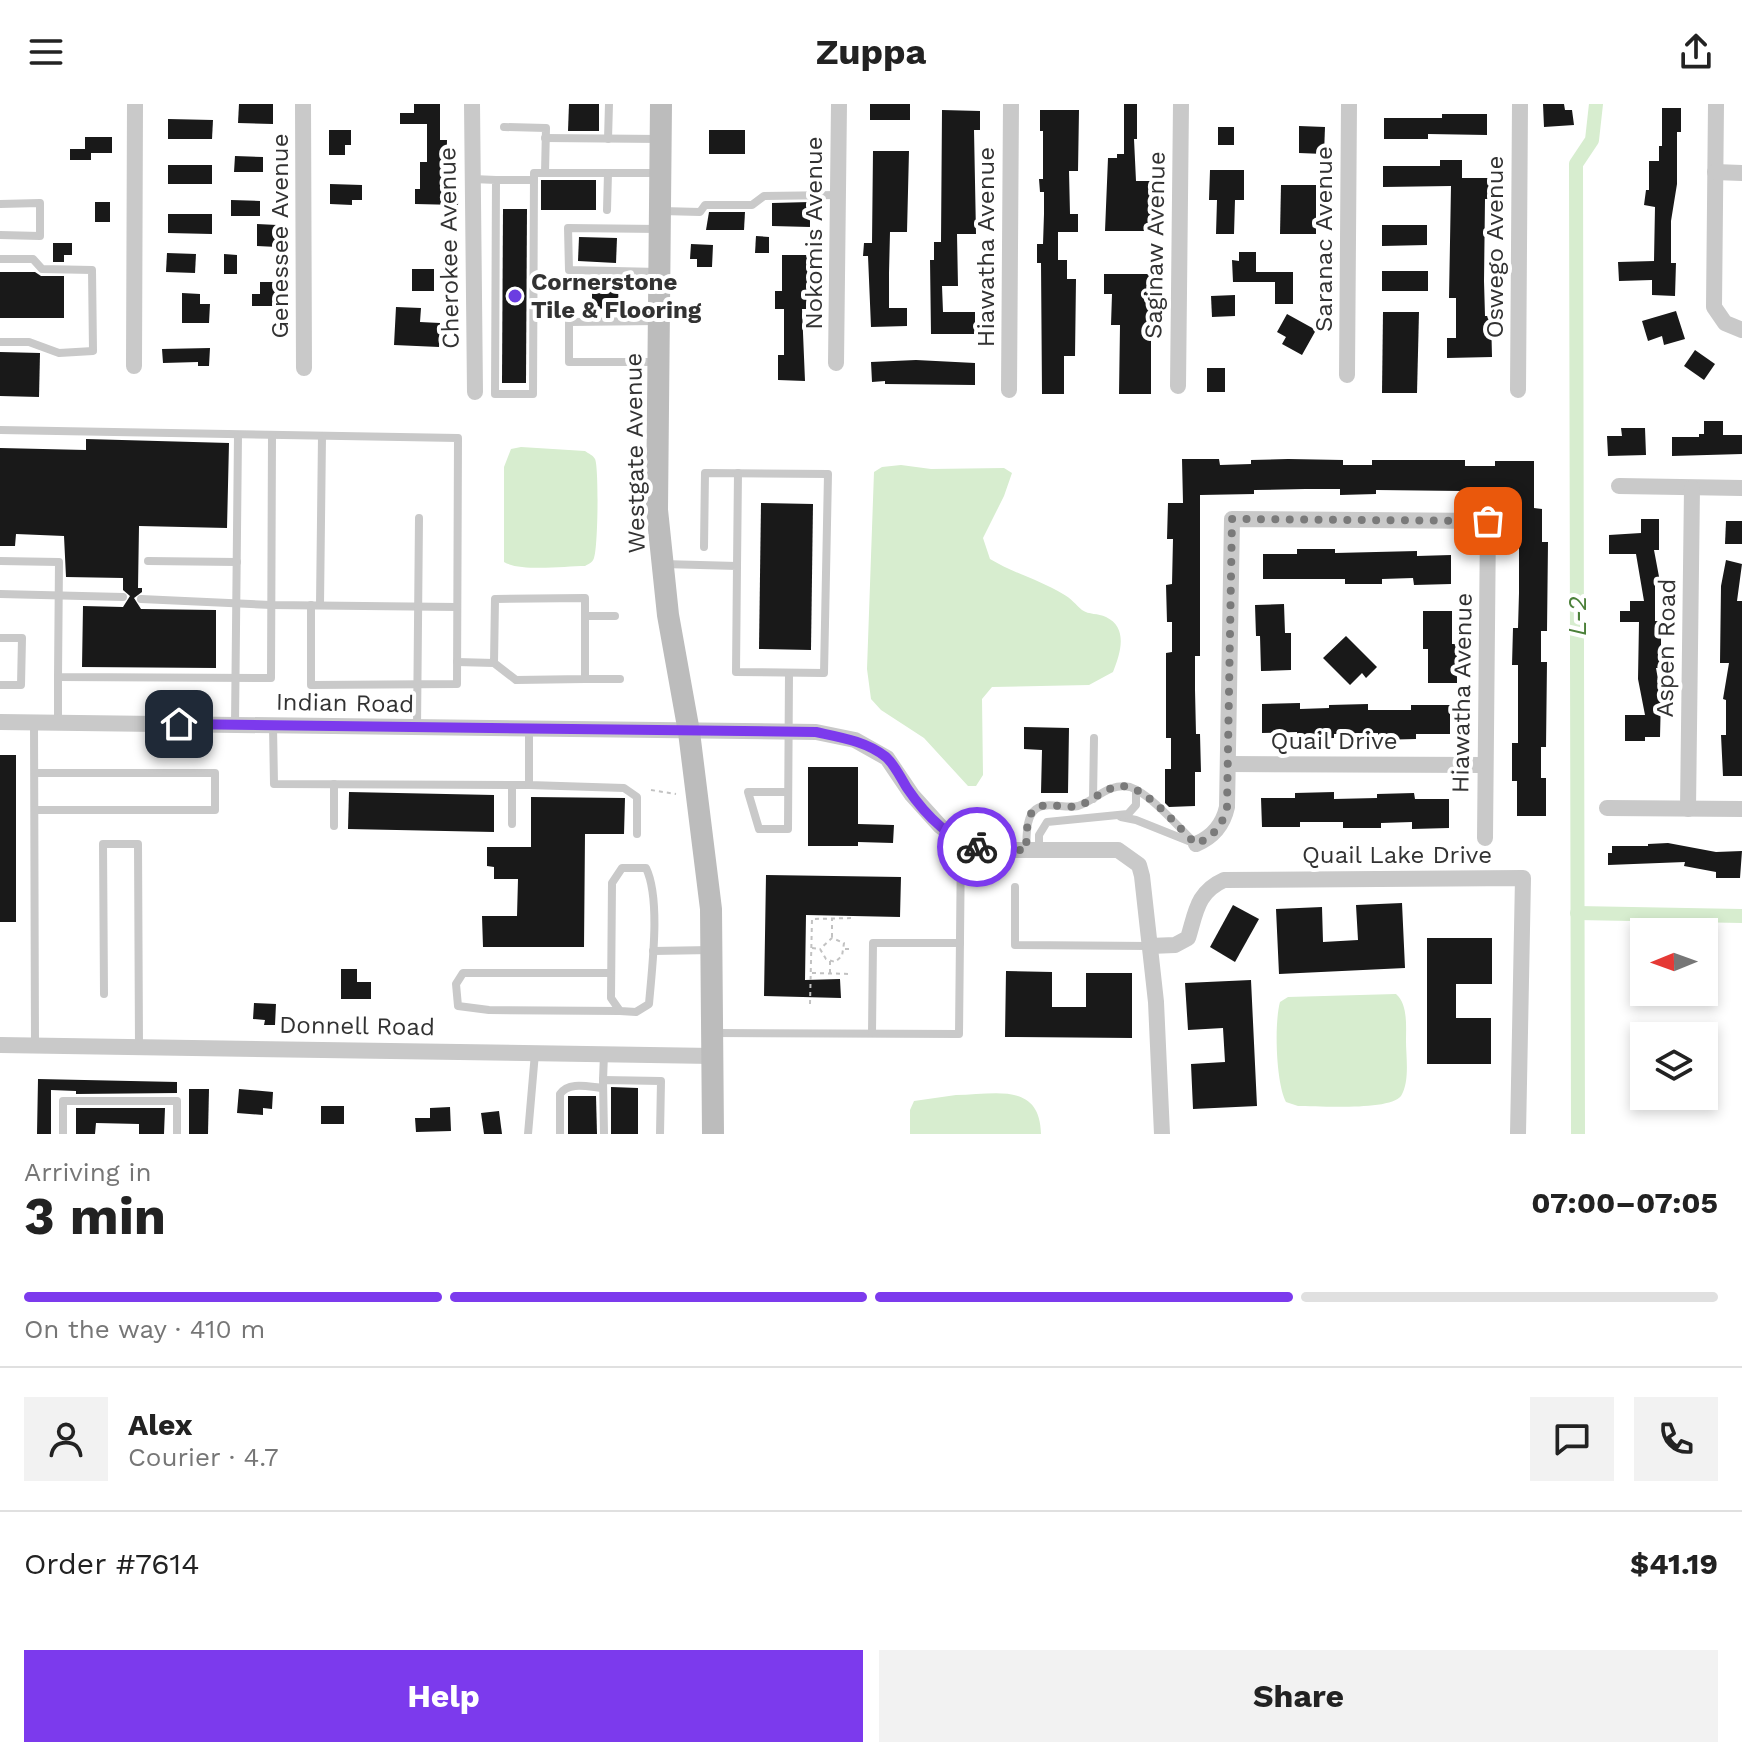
<!DOCTYPE html>
<meta charset="utf-8">
<style>
body{margin:0;font-family:"Work Sans",sans-serif;background:#f2f2f2;color:#222;height:100vh;display:flex;flex-direction:column;font-size:30px;white-space:nowrap}
*{box-sizing:border-box;margin:0}
p{font-size:26px;color:#767676}
.icon{flex:none;width:44px;height:44px;fill:none;stroke:currentColor;stroke-width:2;stroke-linecap:round;stroke-linejoin:round}
.map{position:relative;height:1030px;overflow:hidden}
.side{display:flex;flex-direction:column;background:#fff;flex:1}
.side>*{flex:none}
.needle{width:52px;rotate:269deg}
.fabs{position:absolute;left:1630px;top:814px;display:grid;gap:16px}
.fabs a{display:grid;place-items:center;width:88px;height:88px;border-radius:0px;background:#fff;box-shadow:0 4px 12px #0003;font-size:40px}
.pin{position:absolute;display:grid;place-items:center;width:68px;height:68px;color:#fff;margin:-34px;border-radius:16px;box-shadow:0 4px 12px #0006}
.courier{position:absolute;display:grid;place-items:center;width:80px;height:80px;margin:-40px;border:6px solid #7c3aed;border-radius:50%;background:#fff;color:#222;box-shadow:0 2px 10px #0007}
.headline em{font-style:normal;font-weight:700}
.headline div{display:flex;flex-direction:column-reverse}
.headline{display:flex;align-items:center;justify-content:space-between;height:136px;padding:0 24px}
h1{font-size:52px;font-weight:700;line-height:60px}
.bar{display:grid;grid-template-columns:repeat(4,1fr);gap:12px 8px;align-content:center;height:96px;padding:0 24px}
.bar i{height:10px;border-radius:6px;background:#e0e0e0}
.bar .on{background:#7c3aed}
.bar p{grid-column:span 4}
.line{display:flex;align-items:center;gap:20px;padding:0 24px;border-top:2px solid #e0e0e0}
.line div{flex:1}
.round{display:grid;place-items:center;flex:none;width:84px;height:84px;border-radius:0px;background:#f2f2f2}
.cta{display:flex;gap:16px;margin-top:auto;padding:16px 24px}
.cta a{flex:1;height:92px;border-radius:0px;background:#7c3aed;color:#fff;font-size:32px;font-weight:700;line-height:92px;text-align:center}
.cta a+a{background:#f2f2f2;color:#222}
header{display:flex;justify-content:space-between;align-items:center;height:104px;padding:0 24px;background:#fff;font-size:36px;font-weight:700}
.map>svg:first-child{display:block}
</style>
<header><svg class="icon" aria-label="menu" viewBox="0 0 24 24"><path d="M4 6h16M4 12h16M4 18h16"/></svg>Zuppa<svg class="icon" aria-label="share" viewBox="0 0 24 24"><path d="M12 15V3M7 8l5-5 5 5M5 13v7h14v-7"/></svg></header>
<div class="map">
<svg width="1742" height="1030" viewBox="0 0 1742 1030">
<rect width="100%" height="100%" fill="#fff"/>
<g fill="#d7edcf">
<path d="M521,343L585,347C589,350 593,351 595,355C599,363 598,444 594,454C592,459 590,459 585,462C565,462 521,468 504,458V363L511,345Z"/>
<path d="M901,361L931,365L1004,364L1012,369L1004,392L983,434L990,455C1013,469 1040,476 1063,490C1071,494 1076,501 1082,506C1089,511 1098,509 1106,513C1129,524 1120,550 1113,568L1089,581L992,583L982,595L983,671L976,682H968L924,634L881,606L871,595L867,565L874,368L882,363Z"/>
<path d="M1396,890C1408,900 1406,922 1406,937C1406,952 1410,978 1401,992C1390,1007 1317,1002 1298,1002L1286,998C1276,979 1274,920 1280,898L1288,893Z"/>
<path d="M956,991C994,991 1040,977 1041,1030H910V1006L914,997Z"/>
</g>
<g fill="none" stroke-linecap="round" stroke-linejoin="round">
<g stroke="#d7edcf" stroke-width="14">
<path d="M1577,809L1742,812"/>
<path d="M1578,1030L1576,60L1592,36L1596,0"/>
</g>
</g>
<g fill="#191919">
<path d="M239,0H273V20L238,19Z"/>
<path d="M414,0H440V36H447L446,85H459L458,101L415,100V85H420V58H427V20H400V9H414Z"/>
<path d="M569,0H599V27H568Z"/>
<rect x="870" y="0" width="40" height="16"/>
<path d="M1124,0H1137V35H1134L1136,77H1152L1151,127H1105L1108,54H1117V50H1124Z"/>
<path d="M1543,0H1564L1565,6H1572L1574,21L1544,23Z"/>
<path d="M1662,4H1681V28H1677V80L1671,117V159H1676L1675,192L1652,191V176L1619,177L1618,158L1654,157L1655,103L1644,101L1646,86H1649V57H1659V42H1662Z"/>
<path d="M942,6L980,7V26H974L976,130H957L958,182H942L943,208H975V230H931L930,156H934V138H941Z"/>
<path d="M1040,6H1079L1078,67H1069L1070,110H1078V128H1058V156H1067V175H1076L1075,252H1064V290H1042L1041,159H1037V140H1043L1044,110V88H1040L1039,75H1043V27H1040Z"/>
<path d="M1442,10H1487V31L1428,30V35H1384V14H1442Z"/>
<path d="M168,15L213,16L212,35H168Z"/>
<path d="M1299,22L1325,23L1324,50L1299,49Z"/>
<rect x="1218" y="23" width="16" height="18"/>
<path d="M329,26H351V41H345V51H329Z"/>
<rect x="709" y="26" width="36" height="24"/>
<path d="M85,33H112V49H91V56H70V45H85Z"/>
<path d="M873,47H909L907,128H890L889,169V204H907V222L871,223L868,152H863L864,139H872Z"/>
<path d="M235,52L263,53V68H234Z"/>
<path d="M1440,56H1462V74H1490V95H1485L1484,177L1485,212H1491L1492,253L1447,254V234H1456V194H1449L1451,82L1383,83V62H1440Z"/>
<rect x="168" y="61" width="44" height="19"/>
<path d="M1210,66H1244V96H1235L1234,130H1216L1217,96H1209Z"/>
<rect x="541" y="76" width="55" height="30"/>
<path d="M330,80L362,81V96H352V101L330,100Z"/>
<path d="M1281,81H1316V130H1280Z"/>
<path d="M231,96L260,97V112H231Z"/>
<rect x="95" y="98" width="15" height="20"/>
<path d="M810,98V123L772,122V99Z"/>
<path d="M503,105H527L526,279H502Z"/>
<path d="M709,108H745L744,126H706Z"/>
<path d="M168,110H212V130L168,129Z"/>
<path d="M257,120L277,121V143L257,142Z"/>
<path d="M1382,121H1427V141L1382,142Z"/>
<path d="M756,132L769,133V149H755Z"/>
<path d="M579,133L617,134L616,159L578,157Z"/>
<path d="M53,139H72V151H64V158H53Z"/>
<path d="M691,140L713,141L712,163H697V155H690Z"/>
<path d="M1239,148H1256V168H1293V200H1275V178H1233L1232,156L1239,157Z"/>
<path d="M167,149L196,150L195,169L166,168Z"/>
<path d="M224,150L237,151V170H224Z"/>
<path d="M782,151H808L806,205H802L805,277L778,276V251H784V205H775V187H782Z"/>
<rect x="412" y="165" width="22" height="22"/>
<rect x="1382" y="167" width="46" height="20"/>
<path d="M0,168H35L41,172H64V214H0Z"/>
<path d="M1104,170H1151V290H1119L1120,221H1111L1112,190H1104Z"/>
<path d="M260,178H275V202H252V190H260Z"/>
<path d="M618,186L619,204L592,205V187Z"/>
<path d="M182,189L200,190V200H210L209,219H182Z"/>
<path d="M1235,191V212L1212,213L1211,192Z"/>
<path d="M396,203L421,204L420,218L440,219L439,243L394,241Z"/>
<path d="M1676,207L1685,235L1664,241L1662,232L1648,237L1642,217Z"/>
<path d="M1383,208H1419L1417,289H1382Z"/>
<path d="M1287,210L1316,226L1302,251L1282,240L1286,233L1277,228Z"/>
<path d="M210,244L209,262H198V258L163,259L162,245Z"/>
<path d="M1695,246L1715,260L1704,276L1684,262Z"/>
<path d="M0,248L40,249L39,293L0,292Z"/>
<path d="M916,256L975,259V281L885,280V277L872,278L871,258Z"/>
<rect x="1207" y="264" width="18" height="24"/>
<path d="M1704,317H1723V331H1742V350L1672,352V333H1699V330H1704Z"/>
<path d="M1621,324H1645L1646,351L1608,352L1607,332H1622Z"/>
<path d="M86,335L229,339L227,424L139,422L138,484H142V488L134,494L141,505L216,506V564L82,563L83,502L123,503L130,492L123,486V474L66,473L64,432L16,430L15,442H0V344L86,346Z"/>
<path d="M1182,355H1219L1220,361L1251,360V356L1288,355L1343,356V361H1372V356H1465V362H1495V357H1534V404L1542,405V438H1548L1547,527H1541V558H1547L1546,643H1541V674H1546V712H1517V677H1512V639H1518V561H1512L1513,524H1518L1519,489V442H1513V392H1463V387L1376,386V390L1340,391V385H1305L1254,386V390L1200,391V552H1195V586L1196,630H1200L1201,668H1195V702L1169,703L1165,699V665H1171V634H1166V549L1172,548V518H1167L1166,481L1172,480L1173,435H1167L1168,399H1183Z"/>
<path d="M761,399L813,400L811,546L759,545Z"/>
<path d="M1641,415H1659V446H1654L1660,478L1655,479V517H1661V564H1656L1661,593L1660,633H1645V637H1625V611H1645L1638,575L1639,518H1620V507H1630V497H1644L1636,450H1609V431L1641,429Z"/>
<path d="M1726,417H1742V440H1725Z"/>
<path d="M1297,445H1335V449L1417,447V452L1451,451V480L1414,481L1413,474L1382,475V480H1345V475H1263V450H1297Z"/>
<path d="M1726,456L1742,460L1737,497H1742V672H1723L1721,631H1726V596L1723,595L1729,559H1720L1721,482Z"/>
<path d="M1284,500L1285,529H1291V566L1261,567L1260,532H1256L1255,501Z"/>
<path d="M1423,507H1452V540H1457V579H1428V545H1423Z"/>
<path d="M1346,532L1377,563L1366,574L1362,569L1350,581L1323,554Z"/>
<path d="M1300,599V605L1329,604V601L1368,600V606H1411V601H1450V630H1416V635L1378,636V629L1334,630V634L1297,635V628L1262,629V600Z"/>
<path d="M1024,623L1069,624L1068,689H1041L1042,646L1024,645Z"/>
<rect x="0" y="651" width="16" height="167"/>
<path d="M808,663H858V720L894,721L893,739L858,738V742H808Z"/>
<path d="M349,688L494,691V728L348,725Z"/>
<path d="M1334,688V695L1377,694V690L1414,689L1415,695H1449V724L1412,725V718L1381,719V724H1343V718H1300V723H1262L1261,694H1295V689Z"/>
<path d="M531,693L625,694L624,730H585L584,843H483L482,812H517L518,775H494V763L487,762V743H531Z"/>
<path d="M1668,739L1716,748L1742,747L1740,774H1716V768L1684,762L1685,758L1608,761V749H1612V742H1648V740Z"/>
<path d="M766,771L901,773L900,813L806,811L805,876L840,875L841,894L764,892Z"/>
<path d="M1402,799L1405,864L1279,870L1276,805L1322,803L1323,838L1358,836L1356,801Z"/>
<path d="M1233,801L1259,815L1235,858L1210,843Z"/>
<path d="M1427,834H1492V880H1456V914H1491V960H1427Z"/>
<path d="M341,865H357V878H371V895H341Z"/>
<path d="M1006,867L1052,868V903H1086V869H1132V934L1005,933Z"/>
<path d="M1251,876L1257,1002L1193,1005L1191,960L1225,958L1223,924L1188,926L1185,879Z"/>
<path d="M254,899L276,900L275,921H264L265,916L253,915Z"/>
<path d="M38,975L177,978V989L76,990V987L51,986V1030H37Z"/>
<path d="M611,983L638,984V1030H611Z"/>
<path d="M189,985H209L208,1030H189Z"/>
<path d="M239,985L273,988L272,1005L263,1004V1011L237,1009Z"/>
<path d="M568,992H596L597,1030H568Z"/>
<rect x="321" y="1002" width="23" height="18"/>
<path d="M450,1003L451,1027L416,1028L415,1014H430V1004Z"/>
<path d="M76,1004H165L164,1030H139V1020L96,1019L95,1030H76Z"/>
<path d="M499,1007L502,1030H484L481,1009Z"/>
</g>
<g fill="none" stroke-linecap="round" stroke-linejoin="round">
<g stroke="#c2c2c2" stroke-width="2" stroke-dasharray="4 4" stroke-linecap="butt">
<path d="M651,686L676,690"/>
<path d="M832,833V815"/>
<path d="M812,844L820,845L826,855L835,858L842,852L844,839L832,834L820,845"/>
<path d="M845,845H852"/>
<path d="M812,869L852,870"/>
<path d="M830,869V856"/>
<path d="M810,900L812,815L853,814"/>
</g>
<g stroke="#c9c9c9" stroke-width="8">
<path d="M504,23L546,24L545,69"/>
<path d="M545,34L661,35"/>
<path d="M608,35L609,0"/>
<path d="M473,75L496,76L495,290H533L534,69H660"/>
<path d="M496,76H534"/>
<path d="M0,100L40,99V132L0,131"/>
<path d="M607,106L608,69"/>
<path d="M662,107L700,108L705,101H752L764,92L838,91"/>
<path d="M0,155H33L42,165L92,166L93,247L59,249L29,238H0"/>
<path d="M659,168L569,166L568,124L659,125"/>
<path d="M658,258H569V218L658,217"/>
<path d="M0,326L458,334L457,580L311,581V501"/>
<path d="M0,457L59,458L58,573L271,574L272,332"/>
<path d="M148,457L237,458"/>
<path d="M663,460L737,462L736,568L824,569L828,370L705,369L704,443"/>
<path d="M737,462L738,369"/>
<path d="M0,490L123,493"/>
<path d="M141,495L271,501L457,503"/>
<path d="M320,501L322,332"/>
<path d="M585,512H615"/>
<path d="M0,534H22L21,581H0"/>
<path d="M457,558L494,559L495,495L585,494V575L516,576L494,559"/>
<path d="M585,575H620"/>
<path d="M34,618L35,941"/>
<path d="M58,619V573"/>
<path d="M235,621L238,331"/>
<path d="M273,622L274,680L529,681"/>
<path d="M417,624L419,414"/>
<path d="M529,625V681L624,684L637,693V730"/>
<path d="M788,688H748L759,725H788L789,569"/>
<path d="M1093,695L1094,634"/>
<path d="M35,706H215V669H35"/>
<path d="M1121,713L1136,716L1191,738"/>
<path d="M512,720V681"/>
<path d="M334,722V680"/>
<path d="M1026,746C1027,734 1025,713 1036,705C1046,697 1065,705 1078,702C1096,696 1109,678 1130,683C1151,690 1179,724 1196,740"/>
<path d="M1039,746V731L1047,718L1128,710L1136,701V686"/>
<path d="M622,764H646C661,795 652,864 649,900L636,908L620,907L611,894L612,779Z"/>
<path d="M1015,783V841L1150,842"/>
<path d="M653,847L711,846"/>
<path d="M611,869H463L456,880L458,902L489,906L620,907"/>
<path d="M104,890L103,740H138L139,942"/>
<path d="M713,929L959,930L961,738"/>
<path d="M872,929L873,839H960"/>
<path d="M603,976L604,950"/>
<path d="M63,1030V997H177V1030"/>
<path d="M528,1030L535,949"/>
<path d="M560,1030V990C569,977 589,983 603,984"/>
<path d="M604,1030L603,976L661,977L660,1030"/>
</g>
<g stroke="#c9c9c9" stroke-width="16">
<path d="M303,0L304,264"/>
<path d="M472,0L475,288"/>
<path d="M1716,0L1714,203L1725,219L1742,226"/>
<path d="M1715,68L1742,69"/>
<path d="M836,259L839,0"/>
<path d="M134,262L135,0"/>
<path d="M1347,271L1349,0"/>
<path d="M1178,282L1181,0"/>
<path d="M1009,286L1011,0"/>
<path d="M1518,286L1520,0"/>
<path d="M1619,382L1742,384"/>
<path d="M0,618L816,628L855,636L887,654L912,691L940,722L961,738L989,746H1118L1139,761L1142,772L1156,898L1162,1030"/>
<path d="M1228,660L1485,661"/>
<path d="M1607,704L1742,705"/>
<path d="M1688,705L1692,384"/>
<path d="M1196,740C1213,733 1223,721 1227,703L1232,415L1488,417L1485,734"/>
<path d="M1150,842L1175,841L1188,834C1196,808 1197,788 1224,776L1523,774L1518,1030"/>
<path d="M0,941L713,952"/>
</g>
<path stroke="#bcbcbc" stroke-width="22" d="M661,0L657,406L668,511L689,628L711,805L713,1030"/>
</g>
<g fill="none" stroke-linecap="round" stroke-linejoin="round">
<path stroke="#7a7a7a" stroke-width="8" stroke-dasharray="0 14.4" d="M977,743L989,746H1026C1027,734 1025,713 1035,705C1046,697 1065,705 1078,702C1096,696 1109,678 1129,683C1151,689 1179,724 1196,740C1213,733 1223,721 1227,703L1232,415L1488,417"/>
<path stroke="#7c3aed" stroke-width="10" d="M179,620L816,628C839,633 866,637 886,653C894,660 901,674 907,684C924,709 947,734 977,743"/>
</g>
<circle fill="#6b3de1" stroke="#fff" stroke-width="3" cx="515" cy="192" r="8"/>
<g text-anchor="middle" dominant-baseline="central" stroke-width="8" stroke-linejoin="round" paint-order="stroke">
<g font-size="24" fill="#323232" stroke="#fff">
<text transform="translate(814 129) rotate(-90)">Nokomis Avenue</text>
<text transform="translate(280 132) rotate(-90)">Genessee Avenue</text>
<text transform="translate(1324 135) rotate(-90)">Saranac Avenue</text>
<text transform="translate(1155 141) rotate(-89)">Saginaw Avenue</text>
<text transform="translate(986 143) rotate(-90)">Hiawatha Avenue</text>
<text transform="translate(1495 143) rotate(-90)">Oswego Avenue</text>
<text transform="translate(449 144) rotate(-91)">Cherokee Avenue</text>
<text transform="translate(635 349) rotate(-91)">Westgate Avenue</text>
<text transform="translate(1666 544) rotate(-89)">Aspen Road</text>
<text transform="translate(1462 589) rotate(-89)">Hiawatha Avenue</text>
<text transform="translate(345 599) rotate(1)">Indian Road</text>
<text x="1334" y="637">Quail Drive</text>
<text x="1397" y="751">Quail Lake Drive</text>
<text transform="translate(357 922) rotate(1)">Donnell Road</text>
</g>
<g font-size="24" font-weight="bold" fill="#323232" stroke="#fff" text-anchor="start">
<text x="531" y="178">Cornerstone<tspan x="531" dy="28">Tile &amp; Flooring</tspan></text>
</g>
<g font-size="26" font-style="italic" fill="#4c803a" stroke="#fff">
<text transform="translate(1577 512) rotate(-90)">L-2</text>
</g>
</g>
</svg>
<div class="fabs">
<a><svg class="needle" viewBox="-14 -14 28 28"><path d="M0-13l5 13h-10z" fill="#e53935"/><path d="M0 13l5-13h-10z" fill="#767676"/></svg></a>
<a><svg class="icon" aria-label="layers" viewBox="0 0 24 24"><path d="M12 4l9 5-9 5-9-5zM3 14l9 5 9-5"/></svg></a>
</div>
<div class="pin" style="left:1488px;top:417px;background:#ea580c"><svg class="icon" aria-label="bag" viewBox="0 0 24 24"><path d="M5 8h14l-1 12H6zM9 8a3 3 0 0 1 6 0"/></svg></div>
<div class="pin" style="left:179px;top:620px;background:#1f2937"><svg class="icon" aria-label="home" viewBox="0 0 24 24"><path d="M3 11l9-7 9 7M6 9v11h12V9"/></svg></div>
<div class="courier" style="left:977px;top:743px"><svg class="icon" aria-label="bike" viewBox="0 0 24 24"><circle cx="6" cy="16" r="4"/><circle cx="18" cy="16" r="4"/><path d="M6 16l4-8h5l3 8M10 8l3 8H6M13 5h3"/></svg></div>
</div>
<section class="side">
<div class="headline"><div><h1>3 min</h1><p>Arriving in</p></div><em>07:00–07:05</em></div>
<div class="bar"><i class="on"></i><i class="on"></i><i class="on"></i><i></i><p>On the way · 410 m</p></div>
<div class="line" style="height:144px"><a class="round"><svg class="icon" aria-label="person" viewBox="0 0 24 24"><circle cx="12" cy="8" r="4"/><path d="M4 21q1-7 8-7t8 7"/></svg></a><div><b>Alex</b><p>Courier · 4.7</p></div><a class="round"><svg class="icon" aria-label="chat" viewBox="0 0 24 24"><path d="M4 5h16v11H9l-5 4z"/></svg></a><a class="round"><svg class="icon" aria-label="phone" viewBox="0 0 24 24"><path d="M5 4h4l2 5-3 2q2 4 5 5l2-3 5 2v4C11 20 4 13 5 4z"/></svg></a></div>
<div class="line" style="height:104px"><div>Order #7614</div><b>$41.19</b></div>
<div class="cta"><a>Help</a><a>Share</a></div>
</section>
